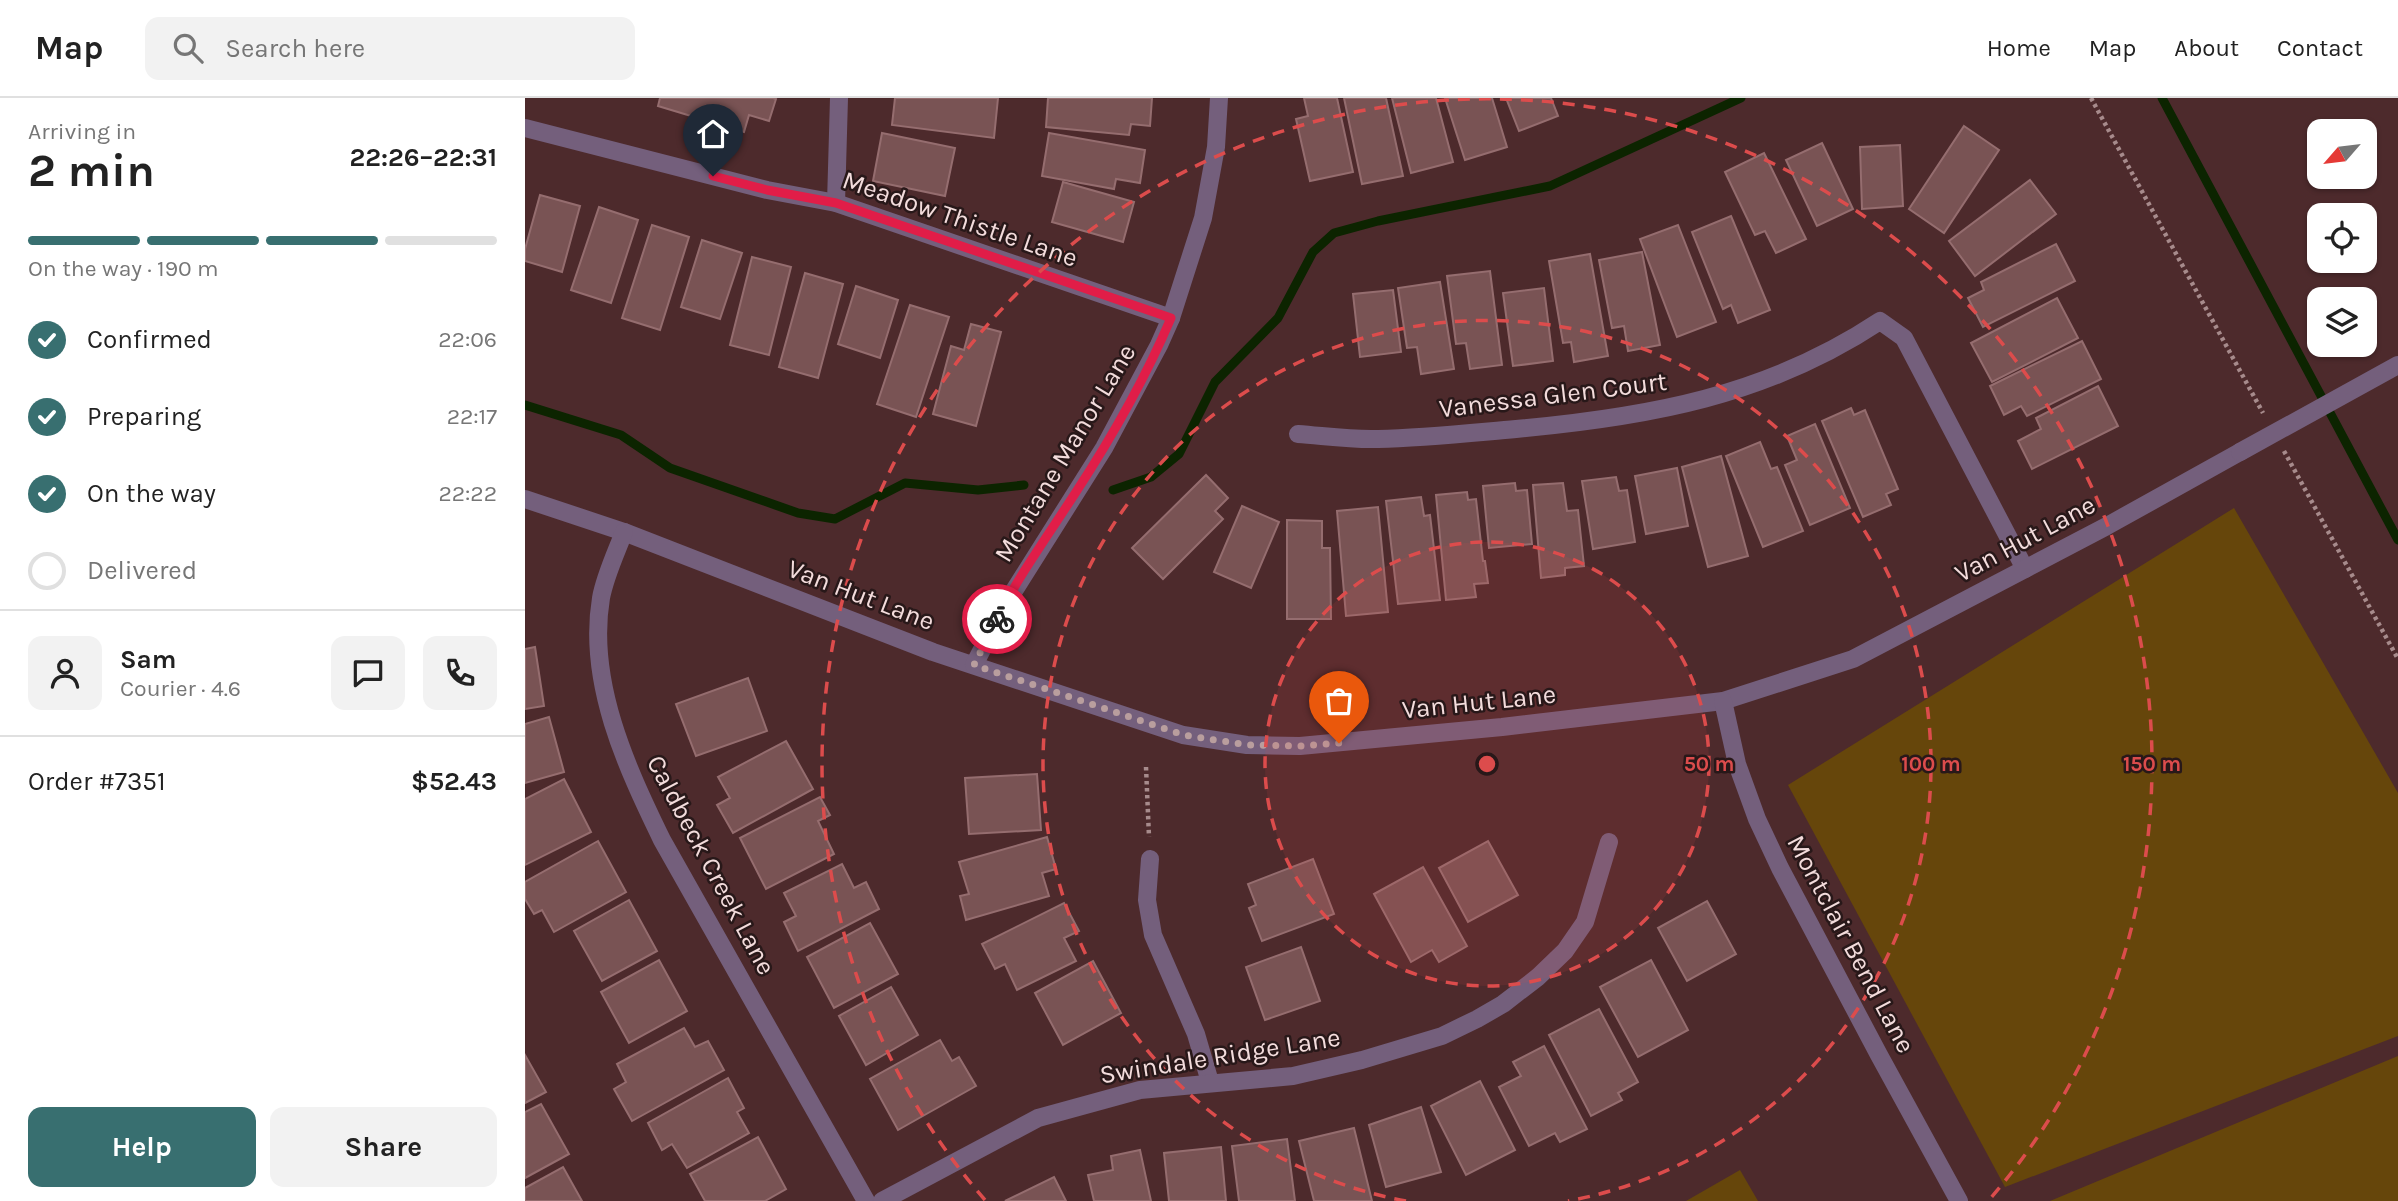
<!DOCTYPE html>
<meta charset="utf-8">
<style>
body{margin:0;font-family:Karla,sans-serif;background:#f2f2f2;color:#222;height:100vh;display:flex;flex-direction:column;font-size:26px;white-space:nowrap}
*{box-sizing:border-box;margin:0}
p{font-size:23px;color:#767676}
.icon{flex:none;width:38px;height:38px;fill:none;stroke:currentColor;stroke-width:2;stroke-linecap:round;stroke-linejoin:round}
.map{position:relative;flex:1;overflow:hidden}
.sheet{display:flex;flex-direction:column;background:#fff;width:525px}
.sheet>*{flex:none}
.needle{width:46px;rotate:242deg}
.buttons{position:absolute;left:1782px;top:21px;display:grid;gap:14px}
.buttons a{display:grid;place-items:center;width:70px;height:70px;border-radius:14px;background:#fff;box-shadow:0 2px 5px #0004;font-size:35px}
.pin{position:absolute;display:grid;place-items:center;width:60px;height:60px;color:#fff;margin:-72px -30px;border-radius:50% 50% 50% 0;rotate:-45deg;box-shadow:0 0 7px #0007}
.pin .icon{rotate:45deg}
.courier{position:absolute;display:grid;place-items:center;width:70px;height:70px;margin:-35px;border:5px solid #e11d48;border-radius:50%;background:#fff;color:#222;box-shadow:0 2px 9px #0007}
.head em{font-style:normal;font-weight:700}
.head div{display:flex;flex-direction:column-reverse}
.head{display:flex;align-items:center;justify-content:space-between;height:119px;padding:0 28px}
h1{font-size:46px;font-weight:700;line-height:52px}
.bar{display:grid;grid-template-columns:repeat(4,1fr);gap:10px 7px;align-content:center;height:84px;padding:0 28px}
.bar i{height:9px;border-radius:5px;background:#e0e0e0}
.bar .current{background:#386f70}
.bar p{grid-column:span 4}
.line{display:flex;align-items:center;gap:18px;padding:0 28px;border-top:2px solid #e0e0e0}
.line div{flex:1}
.round{display:grid;place-items:center;flex:none;width:74px;height:74px;border-radius:14px;background:#f2f2f2}
ol{padding:0 28px;list-style:none}
li{display:flex;align-items:center;gap:21px;height:77px}
li p{margin-inline-start:auto}
li .icon{padding:7px;border-radius:50%;background:#386f70;color:#fff;stroke-width:4}
li:last-child{color:#767676}
li i{width:38px;height:38px;border:4px solid #e0e0e0;border-radius:50%}
.action{display:flex;gap:14px;margin-top:auto;padding:14px 28px}
.action a{flex:1;height:80px;border-radius:14px;background:#386f70;color:#fff;font-size:28px;font-weight:700;line-height:80px;text-align:center}
.action a+a{background:#f2f2f2;color:#222}
header{display:flex;align-items:center;gap:42px;box-sizing:border-box;height:98px;padding:0 35px;background:#fff;border-bottom:2px solid #e0e0e0}
header strong{font-size:33px}
nav{display:flex;gap:38px;margin-inline-start:auto;font-size:24px}
.search{width:490px;height:63px;background:#f2f2f2;display:flex;align-items:center;gap:18px;box-sizing:border-box;padding:0 24px;border-radius:14px;color:#767676;font-size:26px}
main{display:flex;flex:1;min-height:0}
.map>svg:first-child{display:block}
</style>
<header>
<strong>Map</strong>
<div class="search"><svg class="icon" aria-label="search" viewBox="0 0 24 24"><circle cx="10" cy="10" r="6"/><path d="M15 15l6 6"/></svg>Search here</div>
<nav><a>Home</a><a>Map</a><a>About</a><a>Contact</a></nav>
</header>
<main>
<section class="sheet">
<div class="head"><div><h1>2 min</h1><p>Arriving in</p></div><em>22:26–22:31</em></div>
<div class="bar"><i class="current"></i><i class="current"></i><i class="current"></i><i></i><p>On the way · 190 m</p></div>
<ol>
<li><svg class="icon" aria-label="check" viewBox="0 0 24 24"><path d="M5 12l5 5 9-10"/></svg>Confirmed<p>22:06</p></li>
<li><svg class="icon" aria-label="check" viewBox="0 0 24 24"><path d="M5 12l5 5 9-10"/></svg>Preparing<p>22:17</p></li>
<li><svg class="icon" aria-label="check" viewBox="0 0 24 24"><path d="M5 12l5 5 9-10"/></svg>On the way<p>22:22</p></li>
<li><i></i>Delivered</li>
</ol>
<div class="line" style="height:126px"><a class="round"><svg class="icon" aria-label="person" viewBox="0 0 24 24"><circle cx="12" cy="8" r="4"/><path d="M4 21q1-7 8-7t8 7"/></svg></a><div><b>Sam</b><p>Courier · 4.6</p></div><a class="round"><svg class="icon" aria-label="chat" viewBox="0 0 24 24"><path d="M4 5h16v11H9l-5 4z"/></svg></a><a class="round"><svg class="icon" aria-label="phone" viewBox="0 0 24 24"><path d="M5 4h4l2 5-3 2q2 4 5 5l2-3 5 2v4C11 20 4 13 5 4z"/></svg></a></div>
<div class="line" style="height:91px"><div>Order #7351</div><b>$52.43</b></div>
<div class="action"><a>Help</a><a>Share</a></div>
</section>
<div class="map">
<svg width="1873" height="1103" viewBox="0 0 1873 1103">
<rect width="100%" height="100%" fill="#4d2a2c"/>
<g fill="#66460b">
<path d="M1709,410L1873,695V938L1480,1089L1263,687Z"/>
<path d="M1873,958V1103H1525Z"/>
<path d="M1215,1072L1233,1103H1161Z"/>
</g>
<g fill="none" stroke-linecap="round" stroke-linejoin="round">
<g stroke="#0c2400" stroke-width="9">
<path d="M1637,0L1873,442"/>
<path d="M0,307L96,337L145,370L273,415L310,421L380,385L453,392L499,387"/>
<path d="M588,392L626,379L654,356L690,284L753,220L788,154L809,135L853,123L1025,88L1216,0"/>
</g>
</g>
<g fill="#795354" stroke="#956d6f" stroke-width="2">
<path d="M135,0H248L251,1L244,23L224,17L219,34L133,8Z"/>
<path d="M370,0H473L469,40L367,27Z"/>
<path d="M523,0H627L625,28L606,26L604,37L521,29Z"/>
<path d="M779,0H812L828,74L785,83L771,21L783,18Z"/>
<path d="M819,0H861L878,78L837,86Z"/>
<path d="M867,0H911L928,64L886,75Z"/>
<path d="M920,0H967L982,49L940,62Z"/>
<path d="M981,0H1026L1033,18L994,33Z"/>
<path d="M1439,28L1474,52L1419,135L1384,111Z"/>
<path d="M357,35L430,50L420,98L348,83Z"/>
<path d="M524,35L620,52L615,85L591,81L589,91L517,78Z"/>
<path d="M1297,45L1328,111L1292,128L1261,62Z"/>
<path d="M1375,47L1378,108L1337,111L1335,49Z"/>
<path d="M1239,55L1281,141L1251,155L1240,133L1230,137L1200,74Z"/>
<path d="M1505,82L1531,116L1450,178L1424,143Z"/>
<path d="M538,84L609,104L598,144L527,124Z"/>
<path d="M15,97L55,108L37,174L0,163V151Z"/>
<path d="M74,109L113,122L86,205L46,192Z"/>
<path d="M1206,118L1245,212L1213,225L1206,207L1198,211L1167,134Z"/>
<path d="M127,127L164,139L135,232L97,220Z"/>
<path d="M1153,127L1191,224L1152,239L1115,141Z"/>
<path d="M177,142L217,155L195,221L156,209Z"/>
<path d="M1531,146L1550,183L1458,229L1443,200L1459,192L1456,184Z"/>
<path d="M1117,154L1135,247L1103,253L1099,228L1087,230L1074,162Z"/>
<path d="M1065,156L1083,258L1049,264L1046,244L1038,245L1024,163Z"/>
<path d="M227,159L266,169L244,257L205,247Z"/>
<path d="M965,173L977,267L945,271L941,245L931,246L922,178Z"/>
<path d="M280,175L318,186L293,280L254,269Z"/>
<path d="M915,184L929,271L896,276L892,249L882,250L873,190Z"/>
<path d="M331,188L373,202L355,260L313,246Z"/>
<path d="M1019,190L1028,263L988,268L978,195Z"/>
<path d="M868,192L876,254L835,259L828,196Z"/>
<path d="M1532,200L1553,240L1467,284L1446,245Z"/>
<path d="M385,207L424,219L391,319L352,306Z"/>
<path d="M446,226L476,234L451,328L408,316L426,248L439,252Z"/>
<path d="M1557,243L1576,281L1502,318L1496,308L1479,317L1465,288Z"/>
<path d="M1573,288L1593,328L1507,371L1493,343L1516,331L1511,320Z"/>
<path d="M1326,310L1329,317L1340,312L1373,391L1361,396L1366,407L1338,419L1297,323Z"/>
<path d="M1290,326L1325,410L1285,427L1260,367L1272,362L1262,338Z"/>
<path d="M1235,344L1246,371L1252,369L1278,433L1238,449L1201,358Z"/>
<path d="M1196,358L1223,458L1183,469L1157,369Z"/>
<path d="M1152,370L1163,428L1121,436L1110,378Z"/>
<path d="M681,377L703,400L690,413L698,421L638,481L607,450Z"/>
<path d="M1091,379L1094,393L1102,392L1110,444L1068,451L1057,383Z"/>
<path d="M990,385L991,393L1002,392L1007,446L964,450L958,388Z"/>
<path d="M1038,385L1042,413L1053,412L1059,468L1040,470V477L1016,480L1008,387Z"/>
<path d="M942,394L943,402L951,401L958,463H960L963,485L949,486L951,499L921,502L911,397Z"/>
<path d="M896,399L899,418L905,417L915,502L873,506L861,403Z"/>
<path d="M717,408L754,424L726,490L689,474Z"/>
<path d="M853,409L863,514L821,518L812,413Z"/>
<path d="M762,422L797,423V450H805L806,521H762Z"/>
<path d="M10,549L19,608L0,611V551Z"/>
<path d="M223,580L242,633L171,658L151,606Z"/>
<path d="M24,619L39,674L0,685V626Z"/>
<path d="M261,643L288,691L208,735L192,707L205,700L193,679Z"/>
<path d="M512,676L516,732L444,736L440,680Z"/>
<path d="M39,681L66,734L0,767V701Z"/>
<path d="M295,699L305,717L293,723L309,756L241,791L215,740Z"/>
<path d="M522,739L531,771L517,775L524,798L441,822L435,798L444,796L434,764Z"/>
<path d="M73,743L101,794L29,834L17,812L9,816L0,801V784Z"/>
<path d="M963,743L993,797L943,824L914,770Z"/>
<path d="M788,761L809,816L737,843L724,810L731,807L723,786Z"/>
<path d="M317,766L329,790L341,784L354,811L273,853L259,824L271,818L259,795Z"/>
<path d="M898,769L942,848L914,864L907,852L886,864L849,796Z"/>
<path d="M104,802L132,853L77,883L49,833Z"/>
<path d="M1182,803L1211,856L1162,883L1133,830Z"/>
<path d="M539,805L554,833L539,840L551,863L492,892L480,866L470,871L457,846Z"/>
<path d="M345,825L373,876L309,910L282,859Z"/>
<path d="M776,849L795,903L740,922L721,869Z"/>
<path d="M134,862L162,913L104,945L76,894Z"/>
<path d="M1126,862L1163,932L1113,959L1075,889Z"/>
<path d="M568,863L596,915L538,947L510,895Z"/>
<path d="M366,889L393,937L341,967L314,918Z"/>
<path d="M1074,911L1113,984L1093,995L1097,1002L1066,1018L1024,937Z"/>
<path d="M159,930L170,949L183,943L199,972L107,1023L89,991L101,984L92,966Z"/>
<path d="M415,942L427,963L434,959L451,988L373,1032L345,981Z"/>
<path d="M1019,948L1062,1031L1035,1044L1030,1035L1004,1048L974,989L996,978L988,964Z"/>
<path d="M0,957L21,994L0,1005Z"/>
<path d="M203,980L219,1010L212,1014L224,1035L162,1070L147,1046L137,1052L123,1025Z"/>
<path d="M955,983L990,1052L941,1077L906,1008Z"/>
<path d="M16,1006L44,1056L0,1080V1014Z"/>
<path d="M896,1009L916,1074L861,1089L844,1027Z"/>
<path d="M829,1030L847,1103H789L774,1043Z"/>
<path d="M233,1039L261,1091L240,1103H180L165,1076Z"/>
<path d="M762,1041L770,1103H714L707,1048Z"/>
<path d="M696,1049L701,1103H644L639,1055Z"/>
<path d="M615,1052L626,1103H569L563,1077L588,1072L586,1058Z"/>
<path d="M38,1069L57,1103H0V1090Z"/>
<path d="M529,1079L541,1103H480Z"/>
</g>
<g fill="none" stroke-linecap="round" stroke-linejoin="round">
<g stroke="#a78b8c" stroke-width="4.5" stroke-dasharray="3.5 3.5" stroke-linecap="butt">
<path d="M1566,0L1738,315"/>
<path d="M1759,353L1873,561"/>
<path d="M621,669L624,739"/>
</g>
<g stroke="#745f7c" stroke-width="18">
<path d="M0,30L242,92L311,105L646,220"/>
<path d="M311,105L314,0"/>
<path d="M773,336C800,338 827,342 853,341C899,340 945,335 991,331C1123,319 1242,298 1355,223L1379,240L1500,471"/>
<path d="M0,401L99,434L408,554L658,637L722,647L775,648L977,629L1198,603L1328,561L1582,428L1715,354"/>
<path d="M99,434C91,455 80,478 76,500C62,584 101,668 137,742L341,1103"/>
<path d="M449,567L480,507L579,350L634,247L646,220L678,120L691,49L694,0"/>
<path d="M1198,603L1212,666L1232,721L1255,770L1354,957L1434,1103"/>
<path d="M625,761L622,802L628,837L671,936L685,984"/>
<path d="M357,1103L513,1020L615,992L768,978L837,962L917,938L952,921L978,906L1013,879L1040,853L1060,824L1084,744"/>
</g>
<path stroke="#745f7c" stroke-width="18" d="M1715,354L1873,267"/>
</g>
<g fill="none" stroke-linecap="round" stroke-linejoin="round">
<path stroke="#b99e9e" stroke-width="7" stroke-dasharray="0 12.6" d="M472,521L449,567L659,637L722,647L775,648L814,645"/>
<path stroke="#e11d48" stroke-width="9" d="M188,78L242,92L311,105L646,220C620,281 587,339 551,394C524,436 494,477 472,521"/>
</g>
<circle cx="962" cy="666" r="222" fill="#dc4c4c" fill-opacity=".12"/>
<g fill="none" stroke="#dc4c4c" stroke-width="3.5" stroke-dasharray="12 9">
<circle cx="962" cy="666" r="222"/>
<path d="M881 1103A444 444 0 1 1 1043 1103"/>
<path d="M460 1102A665 665 0 1 1 1464 1102"/>
</g>
<g text-anchor="middle" dominant-baseline="central" stroke-width="5" stroke-linejoin="round" paint-order="stroke">
<g font-size="26" fill="#f3dcdc" stroke="#281819">
<text transform="translate(435 121) rotate(19)">Meadow Thistle Lane</text>
<text transform="translate(1028 297) rotate(-7)">Vanessa Glen Court</text>
<text transform="translate(540 355) rotate(-59)">Montane Manor Lane</text>
<text transform="translate(1500 441) rotate(-28)">Van Hut Lane</text>
<text transform="translate(336 497) rotate(21)">Van Hut Lane</text>
<text transform="translate(954 604) rotate(-6)">Van Hut Lane</text>
<text transform="translate(186 767) rotate(62)">Caldbeck Creek Lane</text>
<text transform="translate(1326 846) rotate(62)">Montclair Bend Lane</text>
<text transform="translate(695 958) rotate(-9)">Swindale Ridge Lane</text>
</g>
</g>
<circle cx="962" cy="666" r="10" fill="#dc4c4c" stroke="#281819" stroke-width="3.5"/>
<g font-size="21" text-anchor="middle" font-weight="bold" fill="#dc4c4c" stroke="#281819" stroke-width="5" stroke-linejoin="round" paint-order="stroke">
<text x="1184" y="673">50 m</text>
<text x="1406" y="673">100 m</text>
<text x="1627" y="673">150 m</text>
</g>
</svg>
<div class="buttons">
<a><svg class="needle" viewBox="-14 -14 28 28"><path d="M0-13l5 13h-10z" fill="#e53935"/><path d="M0 13l5-13h-10z" fill="#767676"/></svg></a>
<a><svg class="icon" aria-label="locate" viewBox="0 0 24 24"><circle cx="12" cy="12" r="6"/><path d="M12 2v4M12 18v4M2 12h4M18 12h4"/></svg></a>
<a><svg class="icon" aria-label="layers" viewBox="0 0 24 24"><path d="M12 4l9 5-9 5-9-5zM3 14l9 5 9-5"/></svg></a>
</div>
<div class="pin" style="left:814px;top:645px;background:#ea580c"><svg class="icon" aria-label="bag" viewBox="0 0 24 24"><path d="M5 8h14l-1 12H6zM9 8a3 3 0 0 1 6 0"/></svg></div>
<div class="pin" style="left:188px;top:78px;background:#1f2937"><svg class="icon" aria-label="home" viewBox="0 0 24 24"><path d="M3 11l9-7 9 7M6 9v11h12V9"/></svg></div>
<div class="courier" style="left:472px;top:521px"><svg class="icon" aria-label="bike" viewBox="0 0 24 24"><circle cx="6" cy="16" r="4"/><circle cx="18" cy="16" r="4"/><path d="M6 16l4-8h5l3 8M10 8l3 8H6M13 5h3"/></svg></div>
</div>
</main>
